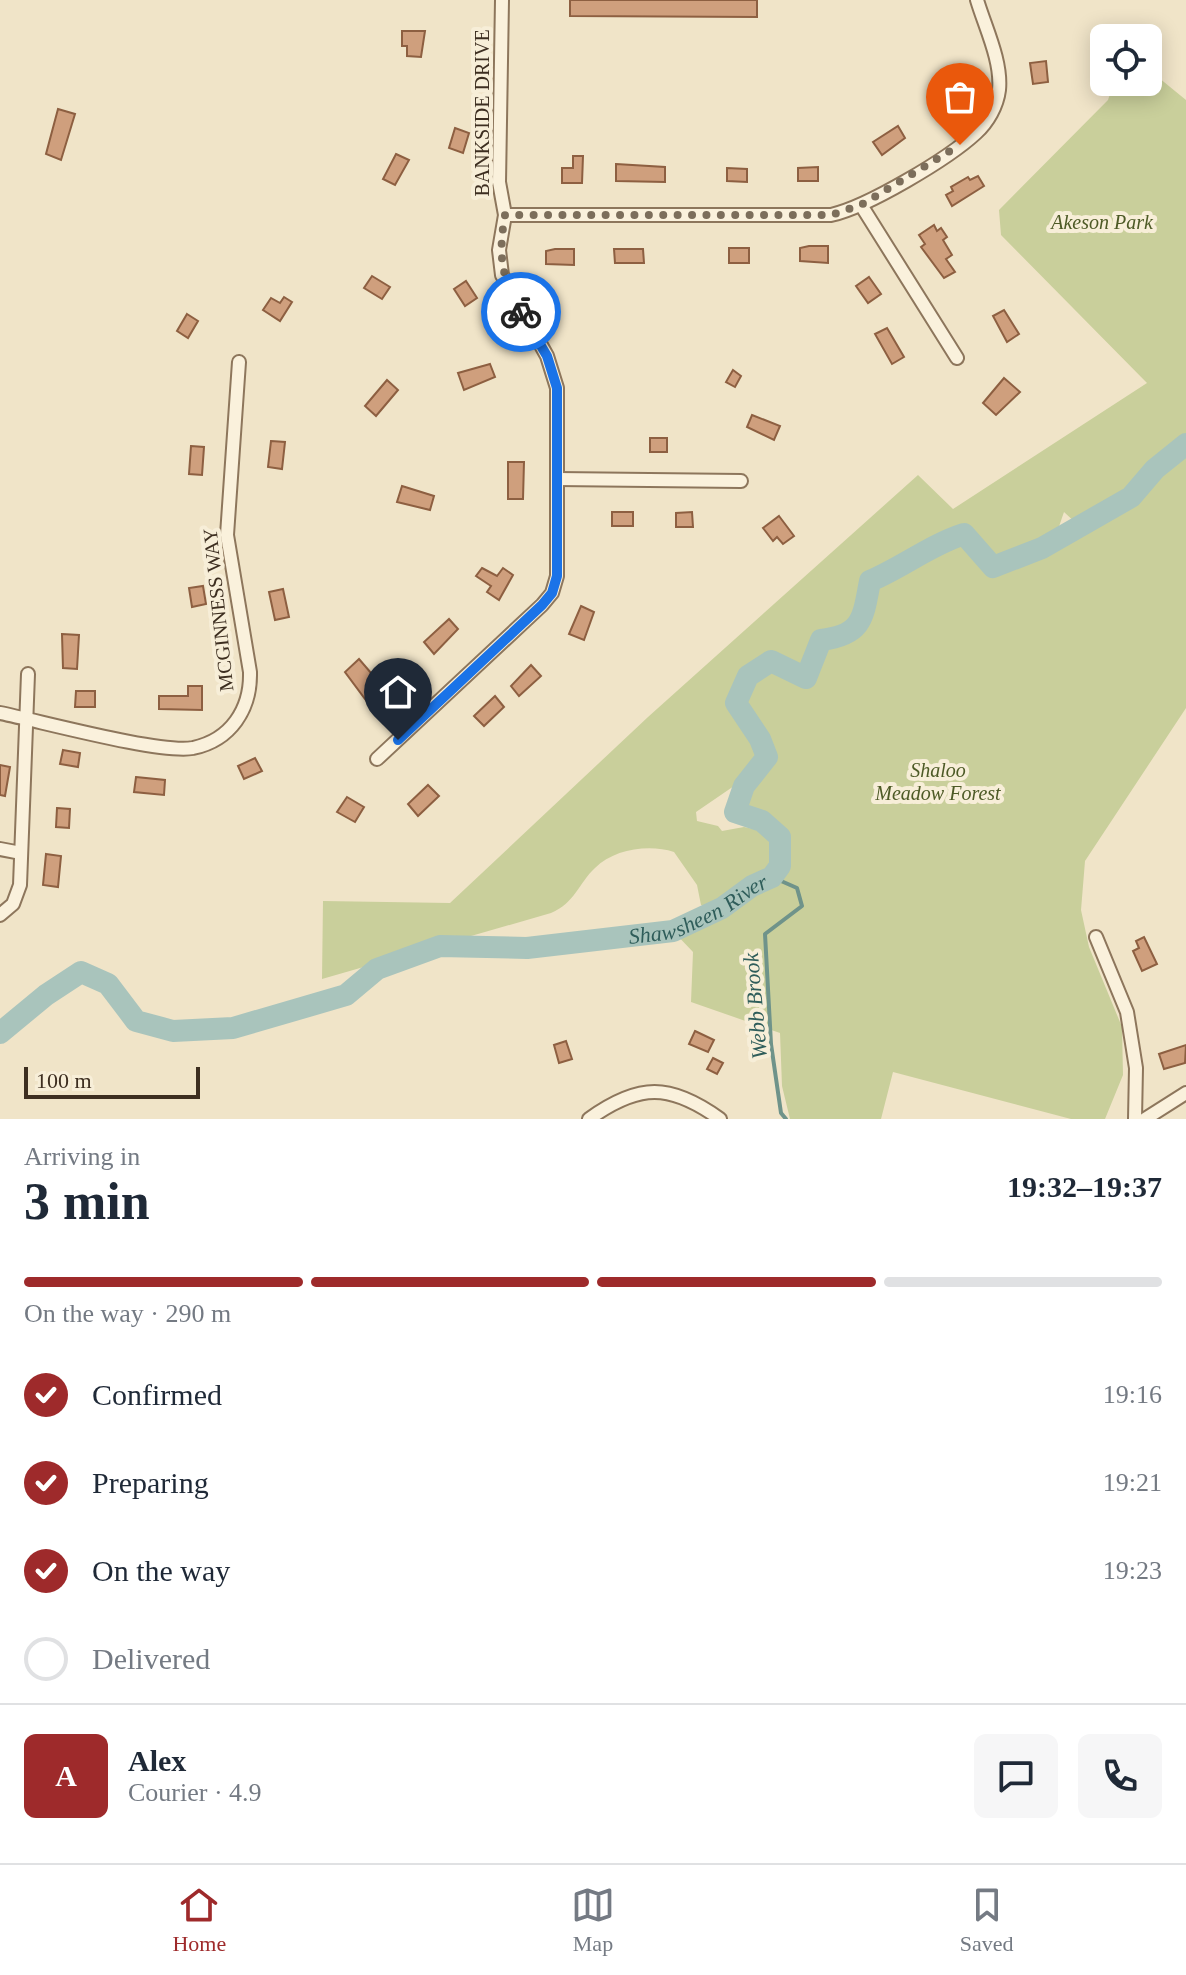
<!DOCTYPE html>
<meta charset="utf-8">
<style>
body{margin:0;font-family:"Times New Roman",serif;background:#f6f6f7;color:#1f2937;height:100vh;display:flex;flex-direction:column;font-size:30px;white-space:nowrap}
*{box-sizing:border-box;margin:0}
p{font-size:26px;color:#747a83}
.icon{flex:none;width:44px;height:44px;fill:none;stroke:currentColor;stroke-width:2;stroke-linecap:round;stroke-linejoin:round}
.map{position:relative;height:1119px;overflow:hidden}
.details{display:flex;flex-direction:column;background:#fff;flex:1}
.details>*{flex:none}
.buttons{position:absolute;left:1090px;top:24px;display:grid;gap:16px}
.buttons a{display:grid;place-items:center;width:72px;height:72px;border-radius:12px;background:#fff;box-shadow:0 4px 20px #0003;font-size:40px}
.scale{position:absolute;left:24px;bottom:20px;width:176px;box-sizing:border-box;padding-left:8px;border:4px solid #3d2e20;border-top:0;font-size:22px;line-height:28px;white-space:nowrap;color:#3d2e20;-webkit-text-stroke:6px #f7eed8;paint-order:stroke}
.pin{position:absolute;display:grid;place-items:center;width:68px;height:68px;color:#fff;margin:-82px -34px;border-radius:50% 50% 50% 0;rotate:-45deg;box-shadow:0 0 8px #0007}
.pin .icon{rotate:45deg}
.courier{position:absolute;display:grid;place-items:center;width:80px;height:80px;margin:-40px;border:6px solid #1a73e8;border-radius:50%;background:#fff;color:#222;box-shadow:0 2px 10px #0007}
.head em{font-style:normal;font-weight:600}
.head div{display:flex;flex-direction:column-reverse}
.head{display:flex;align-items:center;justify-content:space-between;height:136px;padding:0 24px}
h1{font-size:52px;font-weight:600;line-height:60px}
.bar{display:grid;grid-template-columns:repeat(4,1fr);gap:12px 8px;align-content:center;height:96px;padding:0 24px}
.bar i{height:10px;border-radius:6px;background:#e0e1e3}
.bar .selected{background:#9e2a2b}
.bar p{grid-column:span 4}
.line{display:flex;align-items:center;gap:20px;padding:0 24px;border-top:2px solid #e0e1e3}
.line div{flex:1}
.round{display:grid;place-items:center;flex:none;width:84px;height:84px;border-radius:12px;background:#f6f6f7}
ol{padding:0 24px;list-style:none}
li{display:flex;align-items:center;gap:24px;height:88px}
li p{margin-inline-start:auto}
li .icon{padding:8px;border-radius:50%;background:#9e2a2b;color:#fff;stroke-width:4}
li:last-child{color:#747a83}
li i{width:44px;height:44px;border:4px solid #e0e1e3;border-radius:50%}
.dock{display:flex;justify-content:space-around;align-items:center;height:112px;border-top:2px solid #e0e1e3;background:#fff;font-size:22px;color:#747a83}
.dock a{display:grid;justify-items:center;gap:4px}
.dock .selected{color:#9e2a2b}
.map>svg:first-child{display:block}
</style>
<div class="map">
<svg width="1186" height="1119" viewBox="0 0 1186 1119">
<rect width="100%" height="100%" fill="#f0e4c8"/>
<path fill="#c9cf9b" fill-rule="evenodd" d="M1148,69L1186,100V708L1085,861L1081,910L1089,947L1122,1027L1123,1075L1105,1119H1071L893,1072L881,1119H790L782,1086L780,1033L691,1002L693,952L673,931L722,908L752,886L772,877L780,865L779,837L762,821L735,812L753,773L696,812L697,821L718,826L722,831L744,827L772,833L775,867C764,878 752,877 740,884C726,892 721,911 701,905L697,885L674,852C649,844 614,849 595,868C578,884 575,903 551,913L322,979L323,901L450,903L648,717L918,475L953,509L1147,383L1001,235L999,210L1108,100L1114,82H1148ZM1064,512L1078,525L1040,548L1055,538Z"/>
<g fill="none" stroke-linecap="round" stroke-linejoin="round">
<path stroke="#6f938a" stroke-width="4" d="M772,877L797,888L802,906L765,934L771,1044L781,1113L786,1119"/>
<path stroke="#a9c4bc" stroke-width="22" id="s1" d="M0,1033L46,995L81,972L108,984L136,1021L173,1031L233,1028L346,995L377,969L440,946L527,948L673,931L722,908L752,886L772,877L780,866V837L762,821L735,812L744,786L767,757L760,739L736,703L748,676L771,661L806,678L821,640C863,635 863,618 870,581C903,567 930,545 964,534L993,567L1042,548L1131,497L1155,469L1186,444"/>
</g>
<g fill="#cf9f7d" stroke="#8d5f41" stroke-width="2">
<path d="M570,0H757V17L570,16Z"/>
<path d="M402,31H425L421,57L407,56V46H402Z"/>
<path d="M1046,61L1048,82L1033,84L1030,63Z"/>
<path d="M951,85L963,95L943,120L931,110Z"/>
<path d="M58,109L75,114L61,160L46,154Z"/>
<path d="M898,126L905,138L882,155L873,142Z"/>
<path d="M455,128L469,133L463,153L449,148Z"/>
<path d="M396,154L409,160L395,185L383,179Z"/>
<path d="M573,156H583L582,183H562V168H573Z"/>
<path d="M616,164L665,167V182L616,181Z"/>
<path d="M818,167V181H798V168Z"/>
<path d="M727,168L747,169V182L727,181Z"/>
<path d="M978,176L984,186L952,206L946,195L953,191L951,187L968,177L970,180Z"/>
<path d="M934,225L937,231L941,228L947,237L943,240L952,255L946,259L955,272L944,278L921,247L925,244L919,235Z"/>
<path d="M809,246H828V263L800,261V248Z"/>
<rect x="729" y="248" width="20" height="15"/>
<path d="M555,249H574V265L546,264V251Z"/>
<path d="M614,249H643L644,263H615Z"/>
<path d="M372,276L390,287L382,299L364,288Z"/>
<path d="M869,277L881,294L868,303L856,286Z"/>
<path d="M466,281L477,298L465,306L454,289Z"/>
<path d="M284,297L292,302L280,321L263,310L271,298L280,303Z"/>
<path d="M1004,310L1019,334L1007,342L993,316Z"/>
<path d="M187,314L198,321L188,338L177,331Z"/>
<path d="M887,328L904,357L892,364L875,334Z"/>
<path d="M490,364L495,377L464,390L458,373Z"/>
<path d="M733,370L741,376L735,387L726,382Z"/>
<path d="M1004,378L1020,392L996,415L983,403Z"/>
<path d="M387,380L398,390L376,416L365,406Z"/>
<path d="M752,415L780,426L774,440L747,427Z"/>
<rect x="650" y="438" width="17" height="14"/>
<path d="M271,441L285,442L282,469L268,467Z"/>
<path d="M191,446L204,447L202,475L189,474Z"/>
<path d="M508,462H524L523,499H508Z"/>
<path d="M402,486L434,496L430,510L397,502Z"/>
<rect x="612" y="512" width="21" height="14"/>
<path d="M692,512L693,527H676V513Z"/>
<path d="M779,516L794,536L783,544L777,537L773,541L763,528Z"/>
<path d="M482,568L497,576L503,568L513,575L499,600L487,592L491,586L476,576Z"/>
<path d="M203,586L206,604L192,607L189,588Z"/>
<path d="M283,589L289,617L275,620L269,592Z"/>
<path d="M581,606L594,612L584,640L569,634Z"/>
<path d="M449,619L458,629L434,654L424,642Z"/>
<path d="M62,634L79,635L77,669L63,668Z"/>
<path d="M359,659L377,680L384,673L400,691L390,699L386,694L371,707L345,672Z"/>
<path d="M531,665L541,676L519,696L511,686Z"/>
<path d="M188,686H202V710L159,709V696H188Z"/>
<path d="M76,691H95V707H75Z"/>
<path d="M495,696L504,707L484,726L474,716Z"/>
<path d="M63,750L80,753L78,767L60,764Z"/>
<path d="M255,758L262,771L244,779L238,766Z"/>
<path d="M0,765L10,767L5,796L0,795Z"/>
<path d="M136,777L165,780L164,795L134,792Z"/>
<path d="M428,785L439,796L418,816L408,804Z"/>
<path d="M347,797L364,807L355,822L337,812Z"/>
<path d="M57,808L70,809L69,828L56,827Z"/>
<path d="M46,854L61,856L58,887L43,885Z"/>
<path d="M1144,937L1157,964L1142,971L1133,951L1139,948L1136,941Z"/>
<path d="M695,1031L714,1040L708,1052L689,1044Z"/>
<path d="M566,1041L572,1059L559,1063L554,1045Z"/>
<path d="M1186,1045L1185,1063L1164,1069L1159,1054Z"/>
<path d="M713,1058L723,1063L717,1074L707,1069Z"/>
</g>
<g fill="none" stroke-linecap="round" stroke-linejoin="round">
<g stroke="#8d765c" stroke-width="16">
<g id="street">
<path d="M861,205L957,358"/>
<path d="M505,215H831C867,207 948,159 976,133C988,122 997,106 999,90C1002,61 985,27 977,0"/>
<path d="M557,479L741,481"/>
<path d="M0,713C40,721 160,754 193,748C231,740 251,709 250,672L227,535L239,362"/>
<path d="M377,759L542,605L552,593L557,576V388L547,356L502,275L499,250L505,215L499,182L502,0"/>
<path d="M0,849L21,853"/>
<path d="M0,915L13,904L20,885L28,674"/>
<path d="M1096,937L1127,1012L1136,1068L1135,1119"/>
<path d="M589,1119C639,1083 670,1083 720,1119"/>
<path d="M1145,1119L1186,1093"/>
</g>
</g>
<use href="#street" stroke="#faf1dc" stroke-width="12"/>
</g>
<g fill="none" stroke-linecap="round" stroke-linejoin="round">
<path stroke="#7c6e5b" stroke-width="8" stroke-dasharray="0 14.4" d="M521,312C501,278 498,254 505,215H831L861,205L960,145"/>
<path stroke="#1a73e8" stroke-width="10" d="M398,740L542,605L552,593L557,576V388L547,356L521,312"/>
</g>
<g text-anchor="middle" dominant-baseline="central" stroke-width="8" stroke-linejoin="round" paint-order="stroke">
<g font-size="20" fill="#3d2e20" stroke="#f7eed8">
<text transform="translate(482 113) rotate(-90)">BANKSIDE DRIVE</text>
<text transform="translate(218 610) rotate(-96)">MCGINNESS WAY</text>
</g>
<g font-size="20" font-style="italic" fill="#4d5a26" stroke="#f7eed8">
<text x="1102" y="222">Akeson Park</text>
<text x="938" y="770">Shaloo<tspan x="938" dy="23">Meadow Forest</tspan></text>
</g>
<g font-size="22" font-style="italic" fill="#2f5d5a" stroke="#f7eed8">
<text stroke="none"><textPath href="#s1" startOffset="766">Shawsheen River</textPath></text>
<text transform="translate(755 1006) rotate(-95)">Webb Brook</text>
</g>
</g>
</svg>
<div class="buttons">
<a><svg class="icon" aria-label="locate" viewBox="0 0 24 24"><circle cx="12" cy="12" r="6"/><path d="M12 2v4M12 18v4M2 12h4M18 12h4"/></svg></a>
</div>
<div class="scale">100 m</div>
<div class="pin" style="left:960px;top:145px;background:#ea580c"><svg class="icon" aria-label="bag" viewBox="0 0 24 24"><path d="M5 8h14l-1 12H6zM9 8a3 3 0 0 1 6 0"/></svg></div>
<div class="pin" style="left:398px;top:740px;background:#1f2937"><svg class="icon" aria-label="home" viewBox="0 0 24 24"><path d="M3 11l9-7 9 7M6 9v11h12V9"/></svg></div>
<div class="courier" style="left:521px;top:312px"><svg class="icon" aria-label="bike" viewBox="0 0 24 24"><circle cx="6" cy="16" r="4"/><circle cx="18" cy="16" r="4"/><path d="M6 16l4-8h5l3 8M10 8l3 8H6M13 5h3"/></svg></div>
</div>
<section class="details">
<div class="head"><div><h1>3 min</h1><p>Arriving in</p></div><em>19:32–19:37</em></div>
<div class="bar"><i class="selected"></i><i class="selected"></i><i class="selected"></i><i></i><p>On the way · 290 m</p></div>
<ol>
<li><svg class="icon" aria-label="check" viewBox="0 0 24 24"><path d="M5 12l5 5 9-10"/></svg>Confirmed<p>19:16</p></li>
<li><svg class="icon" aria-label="check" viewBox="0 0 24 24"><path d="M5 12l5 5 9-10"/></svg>Preparing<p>19:21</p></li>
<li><svg class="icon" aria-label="check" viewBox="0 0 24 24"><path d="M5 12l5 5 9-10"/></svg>On the way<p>19:23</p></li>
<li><i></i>Delivered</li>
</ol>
<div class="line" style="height:144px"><b class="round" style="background:#9e2a2b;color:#fff">A</b><div><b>Alex</b><p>Courier · 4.9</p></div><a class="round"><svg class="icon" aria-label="chat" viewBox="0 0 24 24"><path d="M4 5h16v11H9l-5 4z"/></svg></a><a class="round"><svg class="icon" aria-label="phone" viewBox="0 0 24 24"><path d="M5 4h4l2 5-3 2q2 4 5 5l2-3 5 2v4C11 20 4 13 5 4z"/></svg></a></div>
</section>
<nav class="dock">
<a class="selected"><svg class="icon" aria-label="home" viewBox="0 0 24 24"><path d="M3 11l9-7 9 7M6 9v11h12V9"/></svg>Home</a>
<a><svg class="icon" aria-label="map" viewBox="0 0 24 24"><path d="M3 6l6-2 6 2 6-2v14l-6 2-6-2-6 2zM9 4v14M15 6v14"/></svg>Map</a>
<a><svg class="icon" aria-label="saved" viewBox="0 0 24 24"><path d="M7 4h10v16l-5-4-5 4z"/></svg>Saved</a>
</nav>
